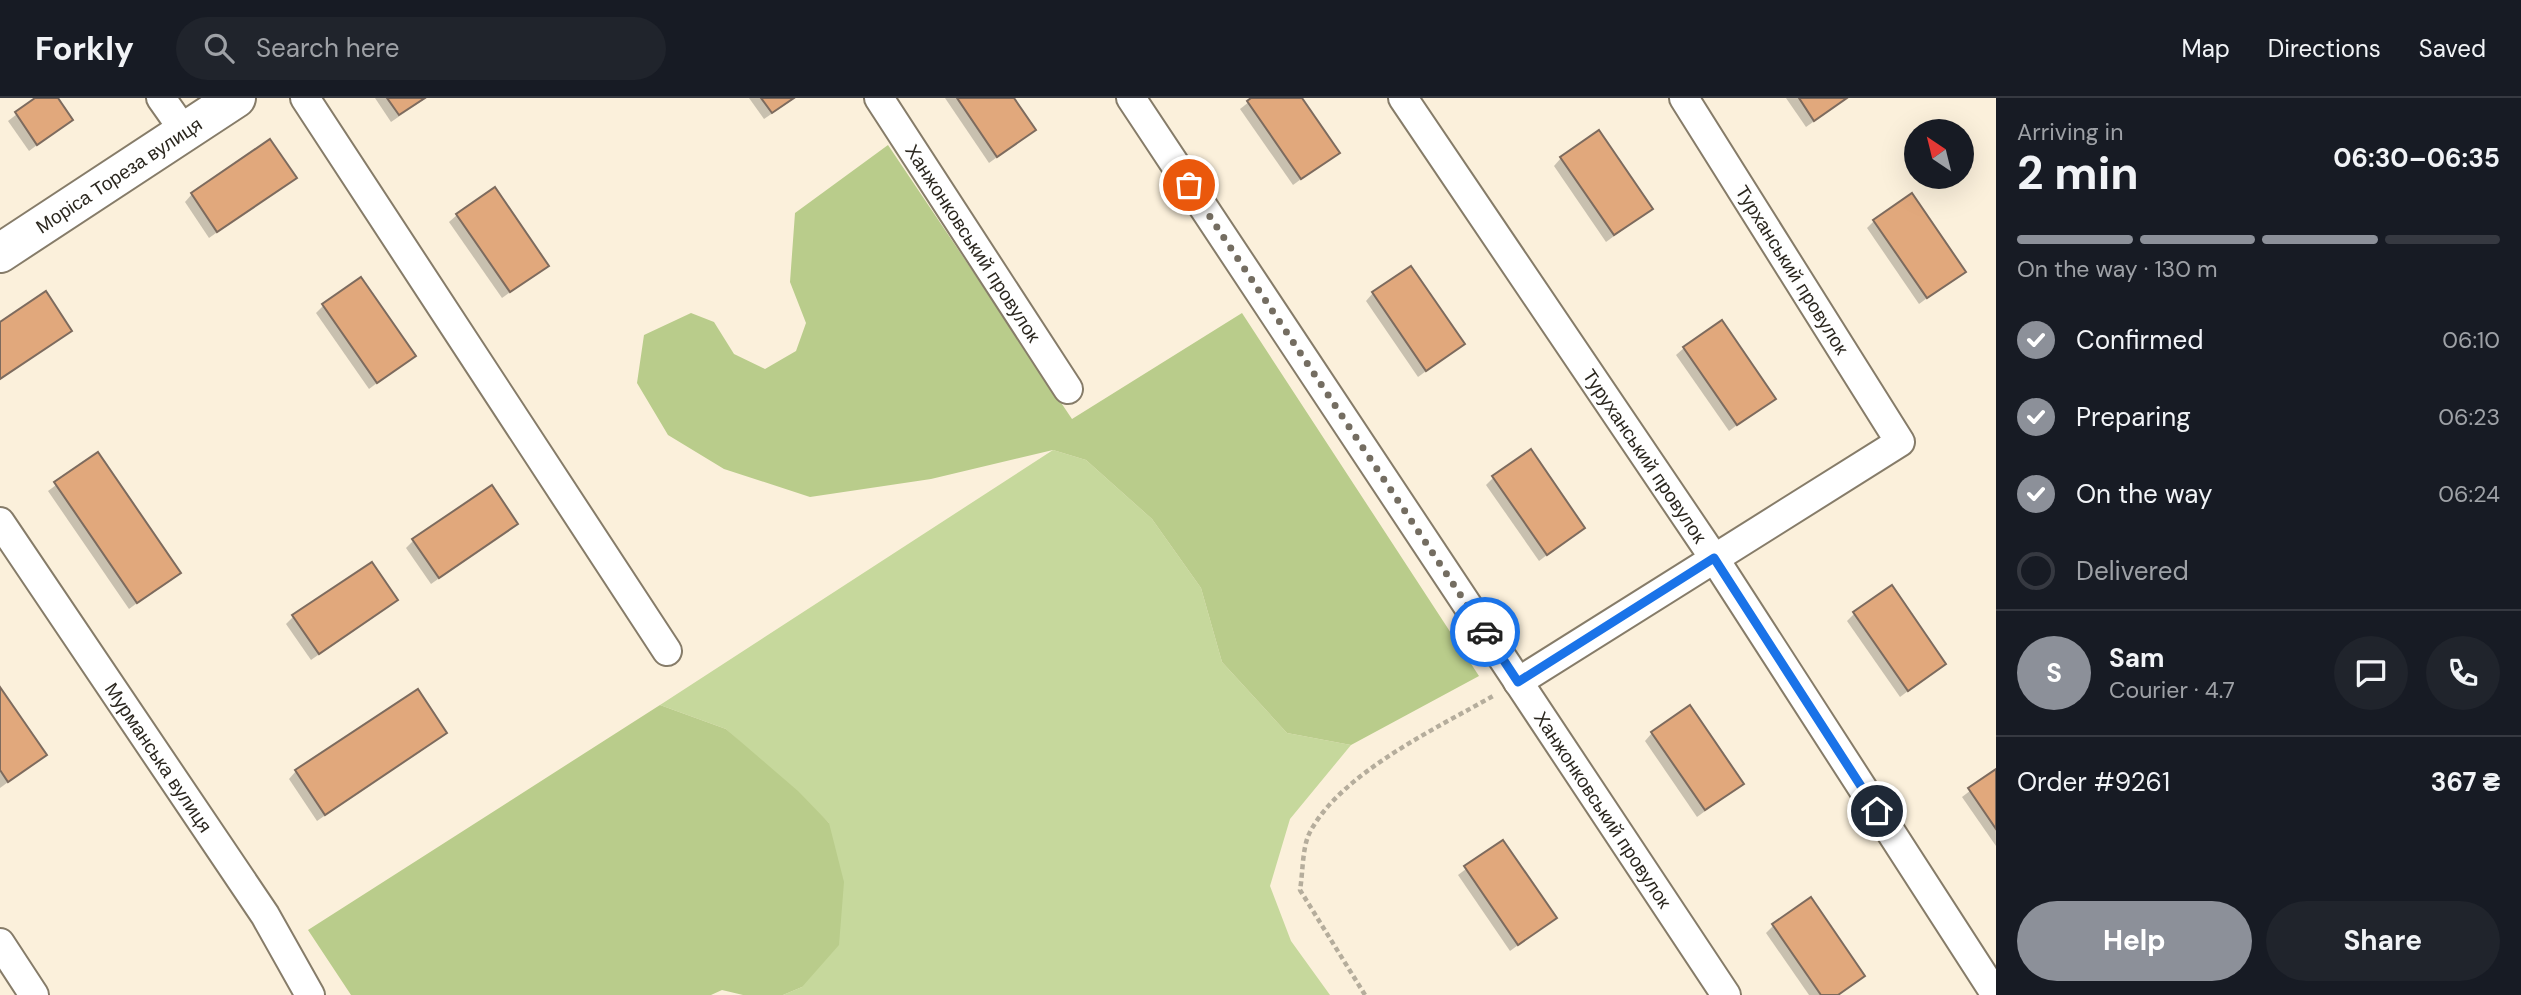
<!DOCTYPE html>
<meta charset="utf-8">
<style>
body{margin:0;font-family:"DM Sans",sans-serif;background:#20242c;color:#f1f3f6;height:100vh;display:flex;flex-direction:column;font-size:26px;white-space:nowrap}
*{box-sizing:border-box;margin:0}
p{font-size:23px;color:#9ea1a6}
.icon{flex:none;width:38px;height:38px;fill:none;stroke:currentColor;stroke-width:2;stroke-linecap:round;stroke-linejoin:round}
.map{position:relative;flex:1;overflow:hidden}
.sheet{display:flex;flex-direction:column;background:#171b24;width:525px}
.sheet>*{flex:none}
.needle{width:46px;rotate:325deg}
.fabs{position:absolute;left:1904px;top:21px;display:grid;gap:14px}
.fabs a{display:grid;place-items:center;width:70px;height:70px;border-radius:50%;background:#171b24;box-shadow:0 7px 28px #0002;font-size:35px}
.pin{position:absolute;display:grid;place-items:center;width:60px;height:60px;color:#fff;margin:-30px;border:4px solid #fff;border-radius:50%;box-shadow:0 2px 7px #0007}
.courier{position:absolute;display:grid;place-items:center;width:70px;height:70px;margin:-35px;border:5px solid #1a73e8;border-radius:50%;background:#fff;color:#222;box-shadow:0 2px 9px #0007}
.head em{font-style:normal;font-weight:700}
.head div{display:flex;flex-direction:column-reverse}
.head{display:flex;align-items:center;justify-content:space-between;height:119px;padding:0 21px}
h1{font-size:46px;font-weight:700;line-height:52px}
.bar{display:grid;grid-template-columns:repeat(4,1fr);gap:10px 7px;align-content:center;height:84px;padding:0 21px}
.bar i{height:9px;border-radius:5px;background:#363941}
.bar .current{background:#8c9099}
.bar p{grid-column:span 4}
.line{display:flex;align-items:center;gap:18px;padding:0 21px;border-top:2px solid #363941}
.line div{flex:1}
.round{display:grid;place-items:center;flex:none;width:74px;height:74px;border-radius:37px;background:#20242c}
ol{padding:0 21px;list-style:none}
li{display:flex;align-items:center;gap:21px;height:77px}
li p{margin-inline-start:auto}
li .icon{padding:7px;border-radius:50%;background:#8c9099;color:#fff;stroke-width:4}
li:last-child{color:#9ea1a6}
li i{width:38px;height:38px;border:4px solid #363941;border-radius:50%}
.button{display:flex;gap:14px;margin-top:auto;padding:14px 21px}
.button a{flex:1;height:80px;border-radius:42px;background:#8c9099;color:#fff;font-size:28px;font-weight:700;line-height:80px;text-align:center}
.button a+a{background:#20242c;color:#f1f3f6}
header{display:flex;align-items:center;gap:42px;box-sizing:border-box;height:98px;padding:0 35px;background:#171b24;border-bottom:2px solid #363941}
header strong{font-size:33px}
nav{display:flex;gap:38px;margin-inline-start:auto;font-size:24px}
.search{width:490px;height:63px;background:#20242c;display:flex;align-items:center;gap:18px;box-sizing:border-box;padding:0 24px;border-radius:38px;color:#9ea1a6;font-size:26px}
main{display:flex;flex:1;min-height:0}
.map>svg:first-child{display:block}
</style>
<header>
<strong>Forkly</strong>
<div class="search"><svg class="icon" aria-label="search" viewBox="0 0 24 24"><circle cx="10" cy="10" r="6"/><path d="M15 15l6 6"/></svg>Search here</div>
<nav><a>Map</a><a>Directions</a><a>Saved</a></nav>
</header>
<main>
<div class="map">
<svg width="1996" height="897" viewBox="0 0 1996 897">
<rect width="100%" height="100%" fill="#fbf0db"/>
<path fill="#c6d89c" d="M1053,352L1086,362L1152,421L1201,490L1222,564L1287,635L1351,647L1290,721L1270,788L1291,843L1330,897H783L802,889L829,725L726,631L660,607Z"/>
<g fill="#b9cc8b">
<path d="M888,47L1072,321L1242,215L1479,578L1351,647L1287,635L1222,564L1201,490L1152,421L1086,362L1053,352L931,381L810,399L724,371L668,337L637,285L644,237L691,215L714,224L734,256L765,271L796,253L806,225L790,184L795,115Z"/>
<path d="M660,607L726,631L798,693L829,725L844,784L839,847L802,889L783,897H743L722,892L711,897H351L308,832Z"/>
</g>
<g fill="#0003">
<path d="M38,0H56L71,22L29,53L8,23Z"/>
<path d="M375,0H426L391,24Z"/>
<path d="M749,0H795L764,21Z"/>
<path d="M945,0H1012L1034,32L989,65Z"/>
<path d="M1254,0H1300L1338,54L1293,87L1240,11Z"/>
<path d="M1786,0H1847L1806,29Z"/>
<path d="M1561,60L1651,111L1606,144L1554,68Z"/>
<path d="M294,80L209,140L185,104L192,96Z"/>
<path d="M457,117L547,168L502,200L449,124Z"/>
<path d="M1874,123L1964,173L1919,206L1867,130Z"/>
<path d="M1373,195L1463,246L1418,279L1366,203Z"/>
<path d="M324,207L413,258L369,291L316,215Z"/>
<path d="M0,227L70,232L0,282Z"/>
<path d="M1684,250L1774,300L1729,333L1676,257Z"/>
<path d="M98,356L179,474L129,511L48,393Z"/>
<path d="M1493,380L1583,430L1539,463L1486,387Z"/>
<path d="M516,426L431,486L406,450L414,442Z"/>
<path d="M396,502L311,562L286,526L293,519Z"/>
<path d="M1854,516L1944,566L1900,599L1847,523Z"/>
<path d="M0,592L45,657L0,690Z"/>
<path d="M445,635L317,723L289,681L296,673Z"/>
<path d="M1652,635L1742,686L1697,719L1645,643Z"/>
<path d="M1996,673V748L1962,699Z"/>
<path d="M1502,744L1555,820L1510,853L1458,777Z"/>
<path d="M1773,828L1863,878L1838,897H1809L1766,835Z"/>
</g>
<g fill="#e1a87c" stroke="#7d6b5e" stroke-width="2">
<path d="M35,0H58L73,22L37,47L15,14Z"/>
<path d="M387,0H425L399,17Z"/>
<path d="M761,0H794L772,15Z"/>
<path d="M957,0H1014L1036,32L997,59Z"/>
<path d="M1251,0H1302L1340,55L1301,81L1247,3Z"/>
<path d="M1799,0H1847L1814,23Z"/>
<path d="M1599,32L1653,111L1614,137L1560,59Z"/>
<path d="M270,41L297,80L217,134L191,95Z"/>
<path d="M495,89L549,168L510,194L456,116Z"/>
<path d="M1912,95L1966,174L1927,200L1873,122Z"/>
<path d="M1411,168L1465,246L1426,273L1372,194Z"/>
<path d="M361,179L416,258L377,285L322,206Z"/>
<path d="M46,193L72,233L0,281V224Z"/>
<path d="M1722,222L1776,301L1737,327L1683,249Z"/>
<path d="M1531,351L1585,430L1547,457L1492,378Z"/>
<path d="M98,354L181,475L137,505L54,384Z"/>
<path d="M492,387L518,426L439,480L412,441Z"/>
<path d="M372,464L398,502L319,556L292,517Z"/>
<path d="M1892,487L1946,566L1908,593L1853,514Z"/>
<path d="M0,589L47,657L8,684L0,672Z"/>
<path d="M418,591L447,635L325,717L295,672Z"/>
<path d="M1690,607L1744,686L1705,712L1651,634Z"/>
<path d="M1996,671V731L1968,690Z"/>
<path d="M1503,742L1557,820L1518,847L1464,768Z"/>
<path d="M1811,799L1865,878L1838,897H1821L1772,826Z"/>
</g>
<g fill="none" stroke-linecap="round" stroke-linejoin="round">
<g stroke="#867c69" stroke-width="32">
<g id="street">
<path d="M161,0L185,34"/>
<path d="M305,0L667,553"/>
<path id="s1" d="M879,0L1068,291"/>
<path id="s2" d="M1131,0L1726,897"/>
<path id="s3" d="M1403,0L1714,460L1996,897"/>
<path id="s4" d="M0,424L265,817L310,897"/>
<path d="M1518,584L1900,344L1684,0"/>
<path d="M0,845L34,897"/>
</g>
</g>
<g stroke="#867c69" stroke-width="42">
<g id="secondary">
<path id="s5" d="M0,155L236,0"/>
</g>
</g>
<path stroke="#b5ad9c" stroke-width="4.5" stroke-dasharray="5 3.5" stroke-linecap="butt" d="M1365,897L1300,792C1303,775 1302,749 1310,734C1341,675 1437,630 1493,598"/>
<use href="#street" stroke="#fff" stroke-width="28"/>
<use href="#secondary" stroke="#fff" stroke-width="38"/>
</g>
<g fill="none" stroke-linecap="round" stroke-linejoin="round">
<path stroke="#746d61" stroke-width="7" stroke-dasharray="0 12.6" d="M1189,87L1485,534"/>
<path stroke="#1a73e8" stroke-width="9" d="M1485,534L1518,584L1714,460L1877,713"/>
</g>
<g text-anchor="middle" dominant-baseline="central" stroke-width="6" stroke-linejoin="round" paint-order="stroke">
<g font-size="19" fill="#2b271f" stroke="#fefefe">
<text stroke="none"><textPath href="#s5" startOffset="142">Моріса Тореза вулиця</textPath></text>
<text stroke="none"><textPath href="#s1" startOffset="173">Ханжонковський провулок</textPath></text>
<text transform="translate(1792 172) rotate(58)">Турханський провулок</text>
<text stroke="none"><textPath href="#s3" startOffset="432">Туруханський провулок</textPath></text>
<text stroke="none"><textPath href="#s4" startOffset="284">Мурманська вулиця</textPath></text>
<text stroke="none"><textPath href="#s2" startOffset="854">Ханжонковський провулок</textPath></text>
</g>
</g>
</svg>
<div class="fabs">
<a><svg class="needle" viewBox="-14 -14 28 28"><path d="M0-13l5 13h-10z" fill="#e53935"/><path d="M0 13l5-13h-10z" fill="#9ea1a6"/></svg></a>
</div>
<div class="pin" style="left:1189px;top:87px;background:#ea580c"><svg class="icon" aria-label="bag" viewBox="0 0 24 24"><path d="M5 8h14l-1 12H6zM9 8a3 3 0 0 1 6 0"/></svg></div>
<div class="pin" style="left:1877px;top:713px;background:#1f2937"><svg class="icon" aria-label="home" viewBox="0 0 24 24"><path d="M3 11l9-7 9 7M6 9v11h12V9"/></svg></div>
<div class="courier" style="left:1485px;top:534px"><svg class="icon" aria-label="car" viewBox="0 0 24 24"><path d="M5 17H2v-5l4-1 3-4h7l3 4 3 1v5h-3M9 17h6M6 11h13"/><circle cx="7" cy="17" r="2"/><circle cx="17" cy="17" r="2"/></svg></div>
</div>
<section class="sheet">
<div class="head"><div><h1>2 min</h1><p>Arriving in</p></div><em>06:30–06:35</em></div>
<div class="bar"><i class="current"></i><i class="current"></i><i class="current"></i><i></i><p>On the way · 130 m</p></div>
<ol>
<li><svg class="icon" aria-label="check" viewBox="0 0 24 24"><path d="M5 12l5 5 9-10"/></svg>Confirmed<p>06:10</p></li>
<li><svg class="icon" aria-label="check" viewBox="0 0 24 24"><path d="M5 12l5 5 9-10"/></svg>Preparing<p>06:23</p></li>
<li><svg class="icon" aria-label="check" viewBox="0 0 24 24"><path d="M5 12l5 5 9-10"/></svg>On the way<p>06:24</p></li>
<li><i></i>Delivered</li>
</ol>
<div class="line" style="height:126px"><b class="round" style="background:#8c9099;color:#fff">S</b><div><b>Sam</b><p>Courier · 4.7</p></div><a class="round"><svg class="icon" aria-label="chat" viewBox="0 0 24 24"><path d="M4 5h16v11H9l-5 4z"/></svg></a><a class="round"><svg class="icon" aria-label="phone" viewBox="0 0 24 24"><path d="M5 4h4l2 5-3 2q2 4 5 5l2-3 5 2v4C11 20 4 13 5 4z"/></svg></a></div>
<div class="line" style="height:91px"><div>Order #9261</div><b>367 ₴</b></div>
<div class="button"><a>Help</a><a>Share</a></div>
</section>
</main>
